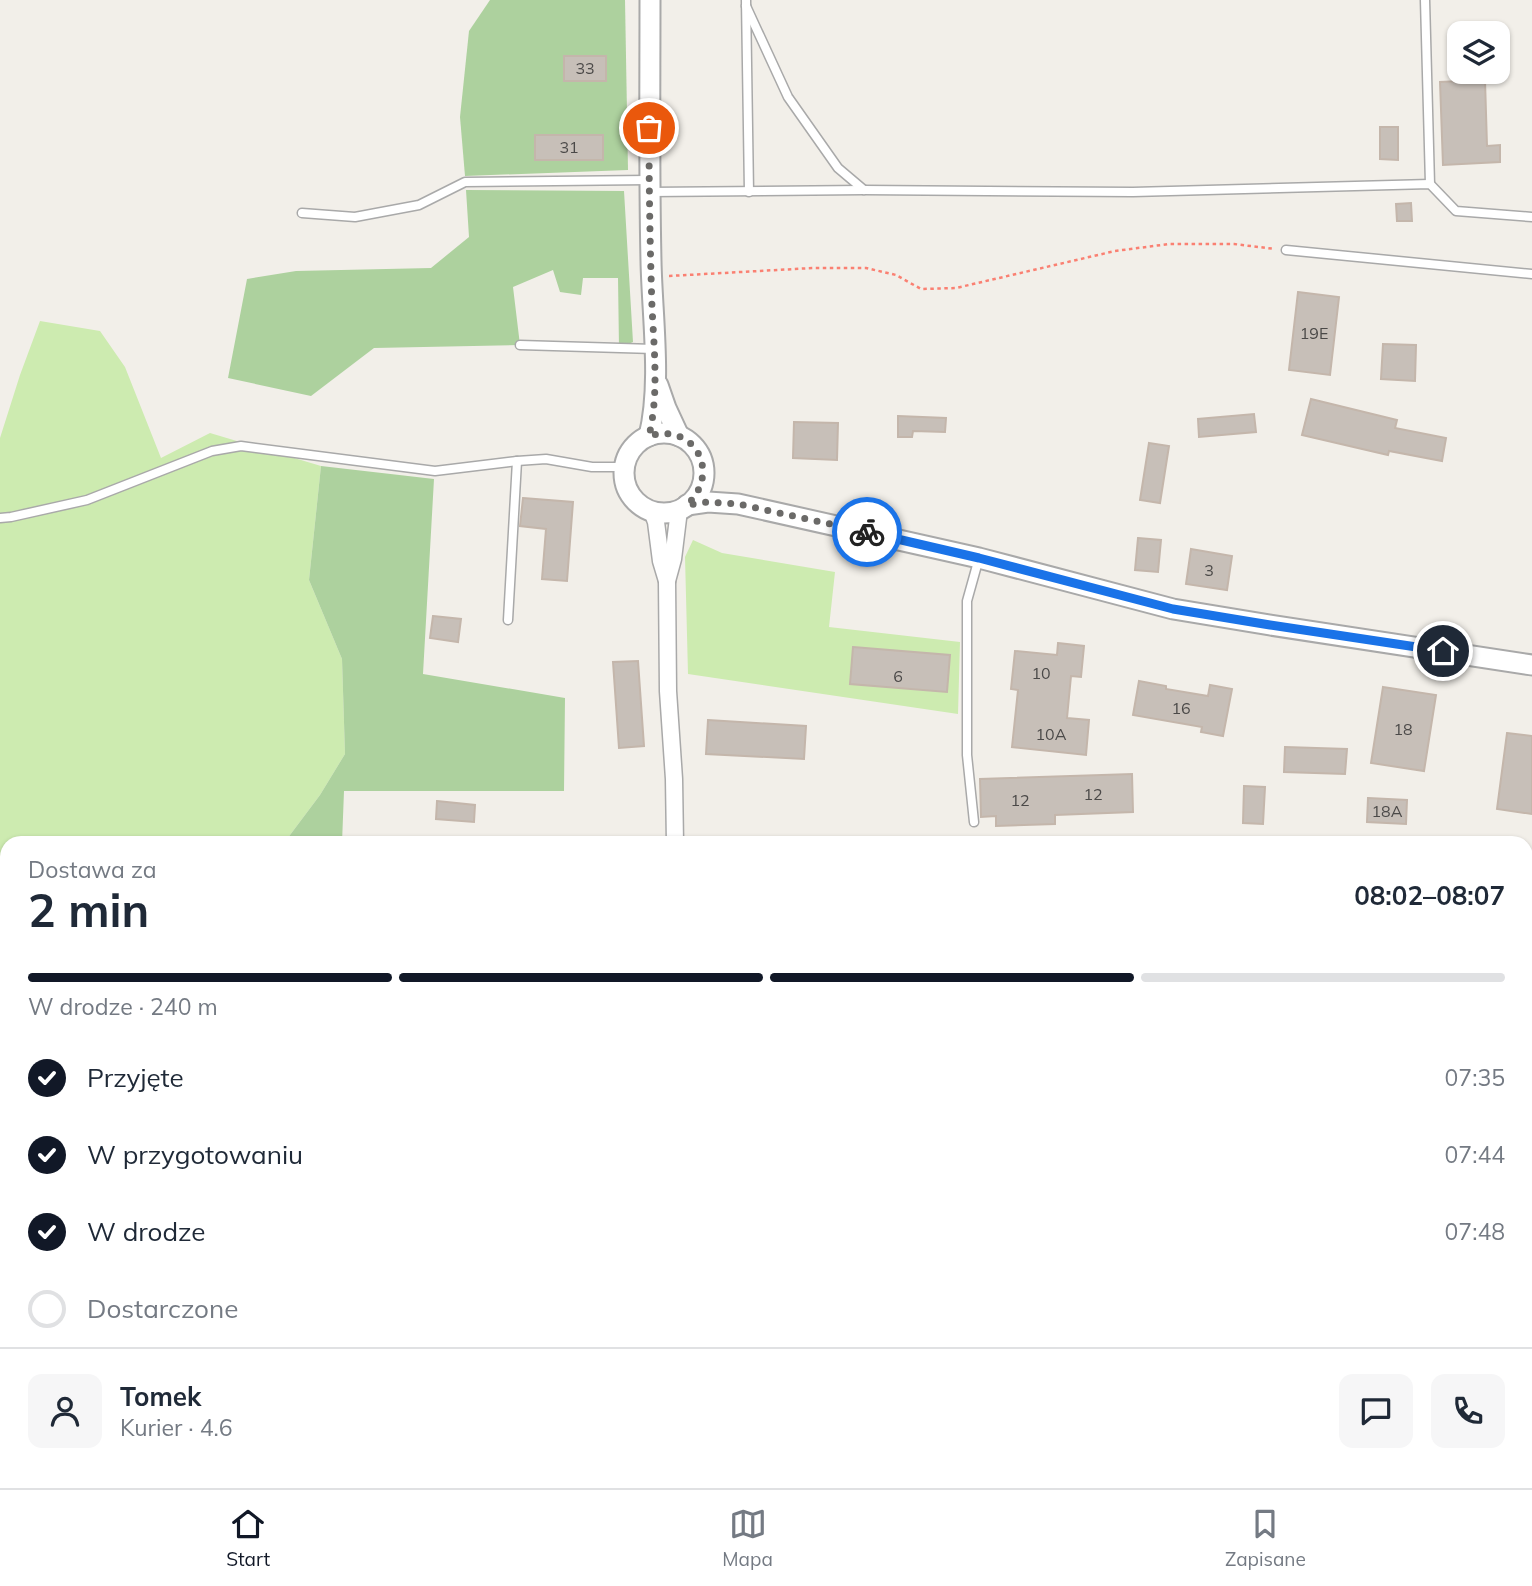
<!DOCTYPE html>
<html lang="pl">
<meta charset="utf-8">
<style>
body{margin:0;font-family:Mulish,sans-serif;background:#f6f6f7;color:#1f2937;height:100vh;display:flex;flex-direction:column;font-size:26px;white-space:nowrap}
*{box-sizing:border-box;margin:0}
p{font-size:23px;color:#747a83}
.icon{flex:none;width:38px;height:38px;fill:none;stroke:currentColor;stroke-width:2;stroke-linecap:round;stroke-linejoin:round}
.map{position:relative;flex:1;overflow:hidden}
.side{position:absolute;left:0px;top:836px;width:1533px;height:653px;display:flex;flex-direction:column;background:#fff;border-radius:21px 21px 0 0;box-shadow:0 2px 5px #0004}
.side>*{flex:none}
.fabs{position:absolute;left:1447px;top:21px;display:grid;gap:14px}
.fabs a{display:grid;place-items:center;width:63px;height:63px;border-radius:14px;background:#fff;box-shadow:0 2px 5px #0004;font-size:35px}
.pin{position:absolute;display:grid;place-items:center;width:60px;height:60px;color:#fff;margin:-30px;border:4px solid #fff;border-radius:50%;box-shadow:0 2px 7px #0007}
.courier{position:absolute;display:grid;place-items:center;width:70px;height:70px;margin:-35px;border:5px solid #1a73e8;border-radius:50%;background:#fff;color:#222;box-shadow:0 2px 9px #0007}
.summary em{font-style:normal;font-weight:700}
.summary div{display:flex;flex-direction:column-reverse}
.summary{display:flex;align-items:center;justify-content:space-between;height:119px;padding:0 28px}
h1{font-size:46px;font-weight:700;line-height:52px}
.bar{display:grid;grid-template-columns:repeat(4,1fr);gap:10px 7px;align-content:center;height:84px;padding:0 28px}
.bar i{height:9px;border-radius:5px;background:#e0e1e3}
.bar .selected{background:#111827}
.bar p{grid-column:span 4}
.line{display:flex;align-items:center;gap:18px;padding:0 28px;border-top:2px solid #e0e1e3}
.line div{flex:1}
.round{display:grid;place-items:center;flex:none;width:74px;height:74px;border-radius:14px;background:#f6f6f7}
ol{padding:0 28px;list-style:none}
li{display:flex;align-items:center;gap:21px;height:77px}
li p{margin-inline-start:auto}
li .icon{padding:7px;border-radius:50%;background:#111827;color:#fff;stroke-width:4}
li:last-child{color:#747a83}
li i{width:38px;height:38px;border:4px solid #e0e1e3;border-radius:50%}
.tab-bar{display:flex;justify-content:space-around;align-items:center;height:98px;border-top:2px solid #e0e1e3;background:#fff;font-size:19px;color:#747a83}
.tab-bar a{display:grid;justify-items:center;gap:4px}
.tab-bar .selected{color:#111827}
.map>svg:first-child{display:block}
</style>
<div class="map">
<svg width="1532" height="1488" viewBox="0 0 1532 1488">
<rect width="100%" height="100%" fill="#f2efe9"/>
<g fill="#cdebb0">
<path d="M40,321L100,331L125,367L161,458L210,433L321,466L309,580L342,659L345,754L320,795L284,843L7,844V1361L0,1362V438L20,375Z"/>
<path d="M693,540L722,553L835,572L829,627L960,642L958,714L688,674L685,557Z"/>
<path d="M1526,962L1532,963V1375L1526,1376Z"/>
<path d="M0,1407H7V1482H308V1488H0Z"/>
<path d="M809,1482H1136L1125,1488H809Z"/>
</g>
<g fill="#add19e">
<path d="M490,0H625L628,170L465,176L460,117L469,31Z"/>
<path d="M466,190L624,191L633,342L619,348L618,278H583L581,295L560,292L553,270L513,287L520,345L374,348L311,396L228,378L247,279L296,271L431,268L469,237Z"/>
<path d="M321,466L434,479L423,674L565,698L564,791H344L342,843H284L320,795L345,754L342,659L309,580Z"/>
<rect x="308" y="1482" width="109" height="6"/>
</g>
<g fill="#c7bfb8" stroke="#c4b6ab" stroke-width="2">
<rect x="564" y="56" width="42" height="25"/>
<path d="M1485,80L1487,146L1500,145V162L1443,165L1440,82Z"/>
<path d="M1380,127H1398V160L1380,159Z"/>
<rect x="535" y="135" width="68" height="25"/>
<path d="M1411,203L1412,221H1397L1396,204Z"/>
<path d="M1298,292L1339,297L1330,375L1289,370Z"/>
<path d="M1383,344L1416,345L1415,381L1381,379Z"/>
<path d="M1311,399L1397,420L1395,428L1446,438L1442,461L1389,451L1388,455L1302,435Z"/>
<path d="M1254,414L1256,432L1199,437L1198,419Z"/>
<path d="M898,416L946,418L945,432L913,431L912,437H898Z"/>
<path d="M794,422L838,423L837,460L793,458Z"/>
<path d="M1149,443L1169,446L1160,503L1140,500Z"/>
<path d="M523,498L573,502L567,581L542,579L546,529L520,526Z"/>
<path d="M1138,538L1161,540L1158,572L1135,570Z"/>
<path d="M1191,549L1232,556L1227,590L1186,584Z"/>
<path d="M433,616L461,619L458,642L430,638Z"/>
<path d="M1058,643L1084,646L1081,677L1071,676L1067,718L1089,720L1086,755L1012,747L1018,690L1011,689L1015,651L1057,655Z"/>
<path d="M853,647L950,655L947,692L850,684Z"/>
<path d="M638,661L644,746L619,748L613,662Z"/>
<path d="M1139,681L1166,686V689L1208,696L1210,685L1232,689L1223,736L1201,732L1202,727L1133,715Z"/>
<path d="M1383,687L1436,695L1424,771L1371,763Z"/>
<path d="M708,720L806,726L804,759L706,754Z"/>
<path d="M1507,733L1532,736V814L1497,809Z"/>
<path d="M1285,747L1347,749L1345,774L1284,772Z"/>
<path d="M1132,774L1133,812L1055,815V824L996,826V816L981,817L980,779Z"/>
<path d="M1244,786L1265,787L1263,824L1243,823Z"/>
<path d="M1368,798L1407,800L1406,824L1367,822Z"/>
<path d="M437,801L475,805L474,822L436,819Z"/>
</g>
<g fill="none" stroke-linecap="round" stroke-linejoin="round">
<g stroke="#a9a9a9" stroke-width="11">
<g id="service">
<path d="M746,0L749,192"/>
<path d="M1425,0L1430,184"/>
<path d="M746,6L788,97L838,168L864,190"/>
<path d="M649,192L864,190L1133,192L1430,184L1456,211L1532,217"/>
<path d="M302,213L355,217L419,205L465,182L649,180"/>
<path d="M1286,250L1532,274"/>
<path d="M520,345L654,349"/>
<path d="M0,518L11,517L87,500L212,451L241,446L435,471L517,461L546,459L592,467H624"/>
<path d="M508,620L517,461"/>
<path d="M974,822L967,755V601L979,558"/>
</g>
</g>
<g stroke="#a9a9a9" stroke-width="19">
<g id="minor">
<path d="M652,511L656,522L661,561L667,581L668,691L674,779L675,844"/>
<path d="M667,581L673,559L679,510"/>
<path d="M699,1482V1488"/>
</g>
</g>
<g stroke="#a9a9a9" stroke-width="23">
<g id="tertiary">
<path d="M658,385L666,408L679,436"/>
<circle cx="664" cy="473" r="40"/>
<path d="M649,436C662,384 652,315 651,261C649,174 650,87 650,0"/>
<path d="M687,505L708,502L738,504L979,558L1173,609L1270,625L1532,665"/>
</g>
</g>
<g stroke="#fa8072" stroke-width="2.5" stroke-dasharray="3.5 3.5" stroke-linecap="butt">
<path d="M669,276L813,268H866L896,275L921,289L956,288L1115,251L1169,244H1234L1275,249"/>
<path d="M1526,1072H1532"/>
<path d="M0,1194H7"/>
<path d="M0,1474L7,1475"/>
<path d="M95,1482L164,1488"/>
</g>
<use href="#service" stroke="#fff" stroke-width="8"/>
<use href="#minor" stroke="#fff" stroke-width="16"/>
<use href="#tertiary" stroke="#fff" stroke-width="19"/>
</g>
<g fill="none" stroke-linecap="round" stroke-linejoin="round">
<path stroke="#6b6a68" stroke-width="7" stroke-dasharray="0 12.6" d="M649,128C649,188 650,247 652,307C654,349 659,394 649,436C694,422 722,472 687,505L708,502L738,504L867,532"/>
<path stroke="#1a73e8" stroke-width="9" d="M867,532L979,558L1173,609L1270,625L1443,651"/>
</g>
<g text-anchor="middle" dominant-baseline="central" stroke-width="7" stroke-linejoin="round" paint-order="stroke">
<g font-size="16" fill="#4b4948">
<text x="585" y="68">33</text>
<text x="569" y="147">31</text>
<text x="1314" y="333">19E</text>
<text x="1209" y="570">3</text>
<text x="1041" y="673">10</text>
<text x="898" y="676">6</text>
<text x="1181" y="708">16</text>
<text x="1403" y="729">18</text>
<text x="1051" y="734">10A</text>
<text x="1093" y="794">12</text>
<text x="1020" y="800">12</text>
<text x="1387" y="811">18A</text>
</g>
</g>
</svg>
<div class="fabs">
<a><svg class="icon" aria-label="layers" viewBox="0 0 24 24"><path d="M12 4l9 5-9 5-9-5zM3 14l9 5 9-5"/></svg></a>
</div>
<div class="pin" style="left:649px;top:128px;background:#ea580c"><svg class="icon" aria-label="bag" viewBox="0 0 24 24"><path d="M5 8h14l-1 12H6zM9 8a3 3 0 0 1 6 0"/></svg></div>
<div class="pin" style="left:1443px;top:651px;background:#1f2937"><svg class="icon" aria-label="home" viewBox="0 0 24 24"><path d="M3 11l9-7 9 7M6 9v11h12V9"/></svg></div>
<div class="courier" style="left:867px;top:532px"><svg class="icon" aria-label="bike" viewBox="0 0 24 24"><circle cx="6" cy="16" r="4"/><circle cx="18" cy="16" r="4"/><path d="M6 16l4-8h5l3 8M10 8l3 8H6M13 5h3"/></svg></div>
<section class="side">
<div class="summary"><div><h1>2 min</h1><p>Dostawa za</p></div><em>08:02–08:07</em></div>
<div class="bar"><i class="selected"></i><i class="selected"></i><i class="selected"></i><i></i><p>W drodze · 240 m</p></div>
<ol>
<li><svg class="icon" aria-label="check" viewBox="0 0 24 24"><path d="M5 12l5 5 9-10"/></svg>Przyjęte<p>07:35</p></li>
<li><svg class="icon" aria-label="check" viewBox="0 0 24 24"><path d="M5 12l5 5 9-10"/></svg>W przygotowaniu<p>07:44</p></li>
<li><svg class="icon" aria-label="check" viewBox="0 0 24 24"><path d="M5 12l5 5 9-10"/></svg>W drodze<p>07:48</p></li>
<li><i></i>Dostarczone</li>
</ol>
<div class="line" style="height:126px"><a class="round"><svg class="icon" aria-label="person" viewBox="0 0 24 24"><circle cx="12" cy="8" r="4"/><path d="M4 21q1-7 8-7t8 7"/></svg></a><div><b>Tomek</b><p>Kurier · 4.6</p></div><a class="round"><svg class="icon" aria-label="chat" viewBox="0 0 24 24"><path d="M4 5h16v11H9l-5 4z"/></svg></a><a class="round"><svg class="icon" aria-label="phone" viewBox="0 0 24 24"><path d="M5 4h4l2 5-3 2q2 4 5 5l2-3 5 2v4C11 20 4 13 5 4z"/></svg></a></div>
</section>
</div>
<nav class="tab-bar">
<a class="selected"><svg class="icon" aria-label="home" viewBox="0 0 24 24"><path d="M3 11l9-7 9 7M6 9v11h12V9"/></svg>Start</a>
<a><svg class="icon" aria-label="map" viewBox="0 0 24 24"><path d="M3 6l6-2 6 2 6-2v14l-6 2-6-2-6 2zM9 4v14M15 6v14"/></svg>Mapa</a>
<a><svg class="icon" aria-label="saved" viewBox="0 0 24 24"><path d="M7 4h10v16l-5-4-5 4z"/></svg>Zapisane</a>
</nav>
